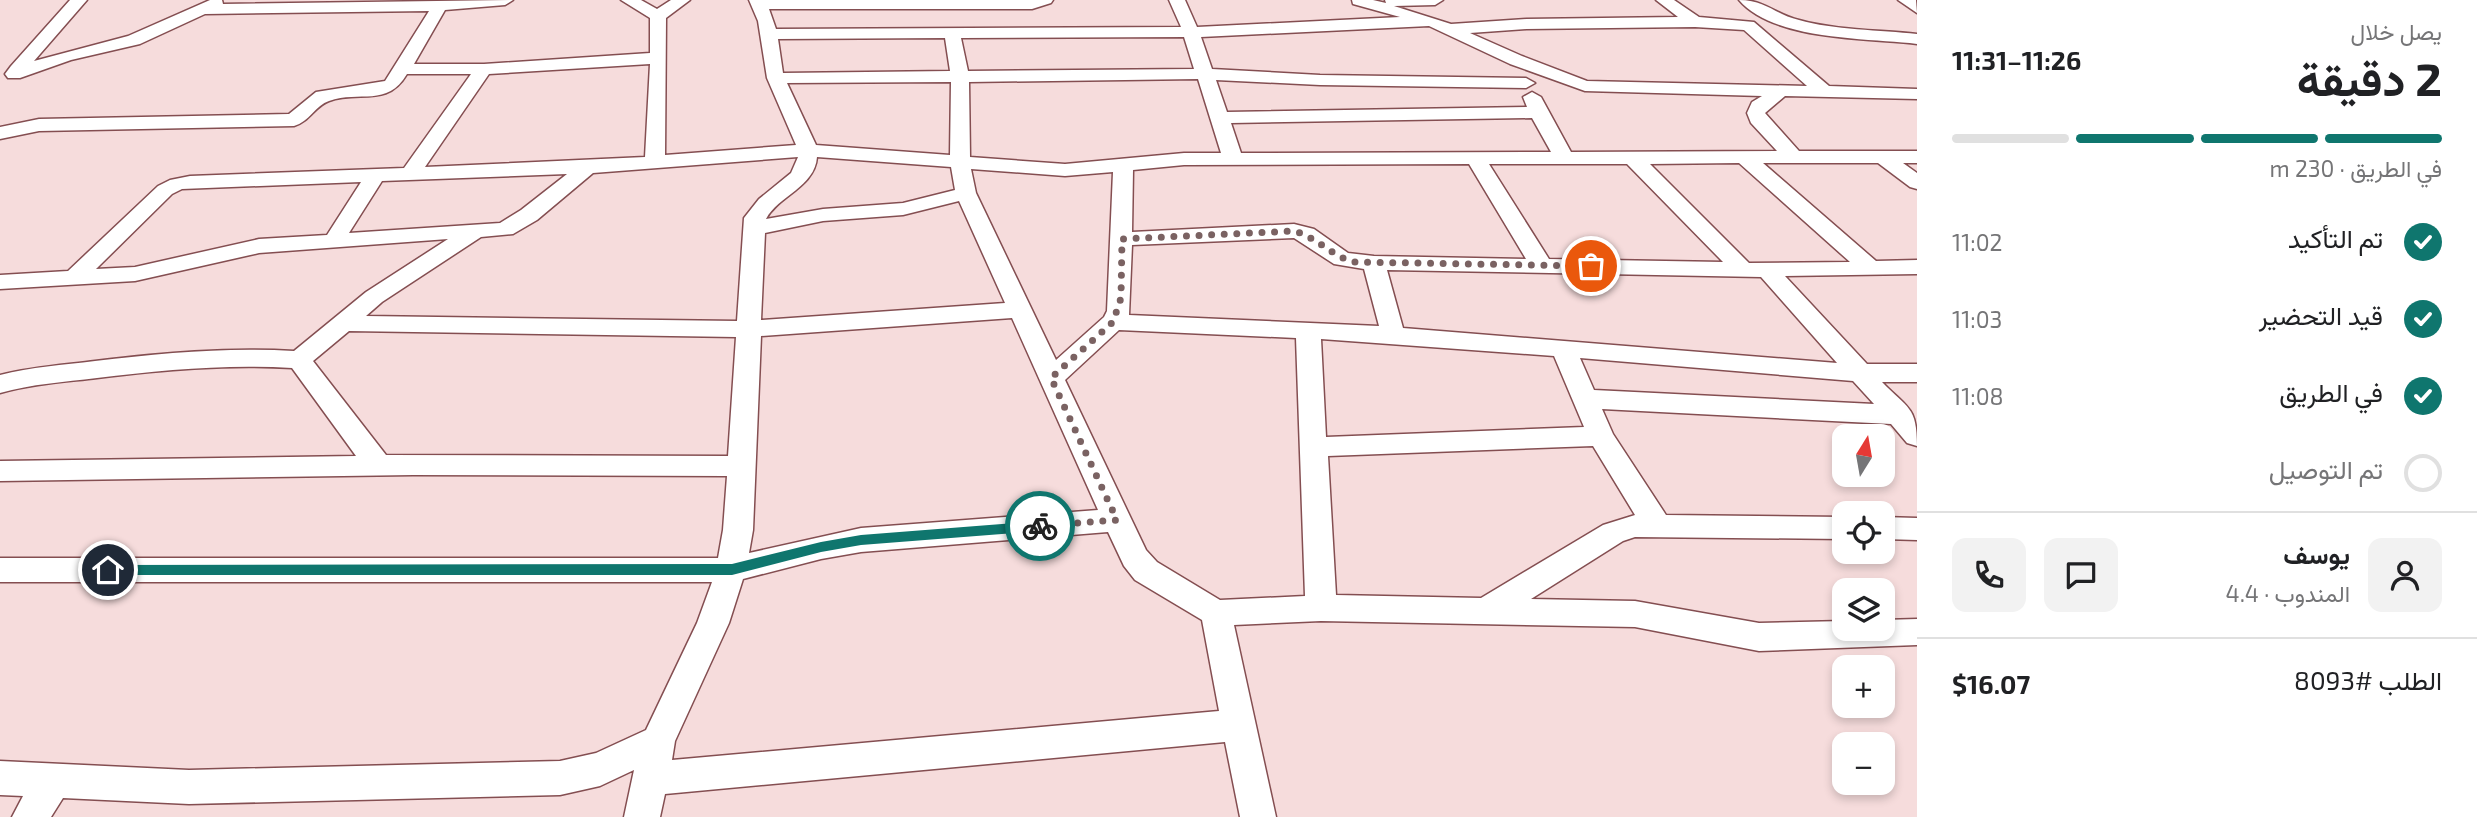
<!DOCTYPE html>
<html lang="ar">
<meta charset="utf-8">
<style>
body{margin:0;font-family:"Exo 2",Vazirmatn,sans-serif;background:#f2f2f2;color:#202124;direction:rtl;height:100vh;display:flex;flex-direction:column;font-size:26px;white-space:nowrap}
*{box-sizing:border-box;margin:0}
p{font-size:23px;color:#757577}
.icon{flex:none;width:38px;height:38px;fill:none;stroke:currentColor;stroke-width:2;stroke-linecap:round;stroke-linejoin:round}
.map{position:relative;flex:1;overflow:hidden;direction:ltr}
.side{display:flex;flex-direction:column;background:#fff;width:560px}
.side>*{flex:none}
.needle{width:46px;rotate:11deg}
.controls{position:absolute;left:1832px;top:424px;display:grid;gap:14px}
.controls a{display:grid;place-items:center;width:63px;height:63px;border-radius:14px;background:#fff;box-shadow:0 4px 10px #0003;font-size:35px}
.pin{position:absolute;display:grid;place-items:center;width:60px;height:60px;color:#fff;margin:-30px;border:4px solid #fff;border-radius:50%;box-shadow:0 2px 7px #0007}
.courier{position:absolute;display:grid;place-items:center;width:70px;height:70px;margin:-35px;border:5px solid #0f766e;border-radius:50%;background:#fff;color:#222;box-shadow:0 2px 9px #0007}
.headline em{font-style:normal;font-weight:700}
.headline div{display:flex;flex-direction:column-reverse}
.headline{display:flex;align-items:center;justify-content:space-between;height:119px;padding:0 35px}
h1{font-size:46px;font-weight:700;line-height:52px}
.bar{display:grid;grid-template-columns:repeat(4,1fr);gap:10px 7px;align-content:center;height:84px;padding:0 35px}
.bar i{height:9px;border-radius:5px;background:#e0e0e0}
.bar .selected{background:#0f766e}
.bar p{grid-column:span 4}
.line{display:flex;align-items:center;gap:18px;padding:0 35px;border-top:2px solid #e0e0e0}
.line div{flex:1}
.round{display:grid;place-items:center;flex:none;width:74px;height:74px;border-radius:14px;background:#f2f2f2}
ol{padding:0 35px;list-style:none}
li{display:flex;align-items:center;gap:21px;height:77px}
li p{margin-inline-start:auto}
li .icon{padding:7px;border-radius:50%;background:#0f766e;color:#fff;stroke-width:4}
li:last-child{color:#757577}
li i{width:38px;height:38px;border:4px solid #e0e0e0;border-radius:50%}
main{display:flex;flex:1;min-height:0}
.map>svg:first-child{display:block}
</style>
<main>
<section class="side">
<div class="headline"><div><h1>2 دقيقة</h1><p>يصل خلال</p></div><em>11:26–11:31</em></div>
<div class="bar"><i class="selected"></i><i class="selected"></i><i class="selected"></i><i></i><p>في الطريق · 230 m</p></div>
<ol>
<li><svg class="icon" aria-label="check" viewBox="0 0 24 24"><path d="M5 12l5 5 9-10"/></svg>تم التأكيد<p>11:02</p></li>
<li><svg class="icon" aria-label="check" viewBox="0 0 24 24"><path d="M5 12l5 5 9-10"/></svg>قيد التحضير<p>11:03</p></li>
<li><svg class="icon" aria-label="check" viewBox="0 0 24 24"><path d="M5 12l5 5 9-10"/></svg>في الطريق<p>11:08</p></li>
<li><i></i>تم التوصيل</li>
</ol>
<div class="line" style="height:126px"><a class="round"><svg class="icon" aria-label="person" viewBox="0 0 24 24"><circle cx="12" cy="8" r="4"/><path d="M4 21q1-7 8-7t8 7"/></svg></a><div><b>يوسف</b><p>المندوب · 4.4</p></div><a class="round"><svg class="icon" aria-label="chat" viewBox="0 0 24 24"><path d="M4 5h16v11H9l-5 4z"/></svg></a><a class="round"><svg class="icon" aria-label="phone" viewBox="0 0 24 24"><path d="M5 4h4l2 5-3 2q2 4 5 5l2-3 5 2v4C11 20 4 13 5 4z"/></svg></a></div>
<div class="line" style="height:91px"><div>الطلب #8093</div><b>$16.07</b></div>
</section>
<div class="map">
<svg width="1917" height="817" viewBox="0 0 1917 817">
<rect width="100%" height="100%" fill="#f6dcdc"/>
<g fill="none" stroke-linecap="round" stroke-linejoin="round">
<g stroke="#844e51" stroke-width="3">
<g id="street">
<path d="M70,0H87L34,61L128,36L210,0H222L223,4L513,0L505,5L445,10L414,64H484L650,53V18L621,0H641L657,9L671,0H690L666,18L665,155L796,145L767,78L758,21L749,0H1053L1051,3L1032,9H769L776,29L1181,27L1169,0H1185L1197,27L1400,17L1353,4L1352,0H1373L1386,3L1385,0H1443L1435,5L1394,6L1451,24L1526,19L1678,17L1656,0H1674L1699,17L1754,22L1829,86L1917,89V99L1785,96L1765,113L1799,151H1917V163H1903L1917,173V189L1910,187L1878,163H1763L1876,261L1917,260V274L1785,276L1867,364H1917V382H1882C1908,409 1917,406 1917,446L1907,443L1891,424L1602,409L1613,434L1666,515L1844,517V539L1635,537L1623,541L1531,599L1635,601L1759,623L1844,621V628H1883V620L1917,619V645L1759,651L1635,627L1321,621L1234,625L1276,817H1240L1225,742L665,794L660,817H624L634,770L600,786L560,795L189,804L63,798L51,817H12L23,796L0,795V761L189,770L560,761L596,753L646,730L697,623L712,582H0V558H718L723,530L727,476L413,475L0,481V461L356,456L292,368C226,364 162,370 97,378C64,382 32,384 0,393V375C31,367 63,365 95,361C162,353 227,347 294,351L366,292L448,239L259,253L135,281L0,289V275L68,271L158,186L170,180L190,176L404,168L471,74H407C387,108 360,90 329,101C316,105 309,122 294,126L39,131L0,139V127L39,119L289,114L316,92L385,81L429,11L205,14L140,44L71,60L20,78H8L5,74L11,66ZM1429,26L1510,64L1585,91L1762,96L1752,102L1747,113L1751,123L1777,151L1571,152L1541,97L1532,92L1523,97L1527,107L1227,112L1216,80L1320,85L1526,88L1535,83L1526,78L1320,75L1212,69L1201,37ZM1695,27L1744,30L1807,86L1587,81L1522,56L1470,33L1526,29ZM1184,37L1194,69L968,71L961,38ZM945,38L950,71L783,73L778,39ZM650,64L645,157L425,167L489,74ZM1198,79L1221,153H1184L1065,164L970,157L969,82ZM951,82L950,155L816,145L787,83ZM1532,118L1551,152L1241,153L1231,123ZM798,157L791,173L759,199L744,218L737,321L366,316L382,302L481,237L513,234L537,220L593,173ZM817,157L951,167L955,190L903,203L823,209L766,219C778,196 815,187 817,157ZM1739,163L1850,262L1749,263L1650,164ZM1469,164L1526,259L1374,256L1348,253L1314,229L1294,224L1132,232L1133,170L1184,165ZM1489,164H1627L1723,262L1549,259ZM971,169L1065,176L1113,172L1107,311L1104,317L1056,360L976,193ZM567,174L521,210L500,223L349,233L382,181ZM361,182L327,235L259,239L135,267L96,269L172,194L182,189ZM959,201L1005,303L761,320L765,233L823,221L903,215ZM1294,238L1334,264L1364,269L1379,326L1129,315L1132,245ZM1387,270L1761,277L1837,363L1403,328ZM1012,318L1098,510L861,528L749,553L753,530L761,336ZM1119,330L1296,338L1305,596L1220,600L1157,562L1146,550L1065,380ZM349,331L736,337L728,456L386,455L313,361ZM1321,339L1554,356L1584,427L1326,437ZM1580,358L1853,381L1874,404L1594,390ZM1593,446L1635,515L1603,525L1481,598L1336,595L1328,456ZM1108,532L1124,566L1135,580L1202,620L1219,711L672,760L675,741L729,623L743,579L821,559L861,552Z"/>
<path d="M1739,0C1766,0 1774,14 1799,20C1833,30 1881,30 1917,34V44C1867,38 1774,41 1739,0Z"/>
<path d="M1898,0H1916L1917,13Z"/>
<path d="M1883,517L1917,518V540L1883,539Z"/>
</g>
</g>
<use href="#street" fill="#fff" fill-rule="evenodd"/>
</g>
<path fill="#0f766e" d="M1040,521L1047,526L1040,531L861,545L821,552L732,575H108L102,570L108,565L732,564L821,542L861,535Z"/>
<g fill="none" stroke-linecap="round" stroke-linejoin="round">
<path stroke="#7a6262" stroke-width="7" stroke-dasharray="0 12.6" d="M1040,526L1117,520L1051,378L1113,322L1121,298L1122,239L1294,231C1317,237 1332,257 1355,262L1591,266"/>
</g>
</svg>
<div class="controls">
<a><svg class="needle" viewBox="-14 -14 28 28"><path d="M0-13l5 13h-10z" fill="#e53935"/><path d="M0 13l5-13h-10z" fill="#757577"/></svg></a>
<a><svg class="icon" aria-label="locate" viewBox="0 0 24 24"><circle cx="12" cy="12" r="6"/><path d="M12 2v4M12 18v4M2 12h4M18 12h4"/></svg></a>
<a><svg class="icon" aria-label="layers" viewBox="0 0 24 24"><path d="M12 4l9 5-9 5-9-5zM3 14l9 5 9-5"/></svg></a>
<a>+</a>
<a>−</a>
</div>
<div class="pin" style="left:1591px;top:266px;background:#ea580c"><svg class="icon" aria-label="bag" viewBox="0 0 24 24"><path d="M5 8h14l-1 12H6zM9 8a3 3 0 0 1 6 0"/></svg></div>
<div class="pin" style="left:108px;top:570px;background:#1f2937"><svg class="icon" aria-label="home" viewBox="0 0 24 24"><path d="M3 11l9-7 9 7M6 9v11h12V9"/></svg></div>
<div class="courier" style="left:1040px;top:526px"><svg class="icon" aria-label="bike" viewBox="0 0 24 24"><circle cx="6" cy="16" r="4"/><circle cx="18" cy="16" r="4"/><path d="M6 16l4-8h5l3 8M10 8l3 8H6M13 5h3"/></svg></div>
</div>
</main>
